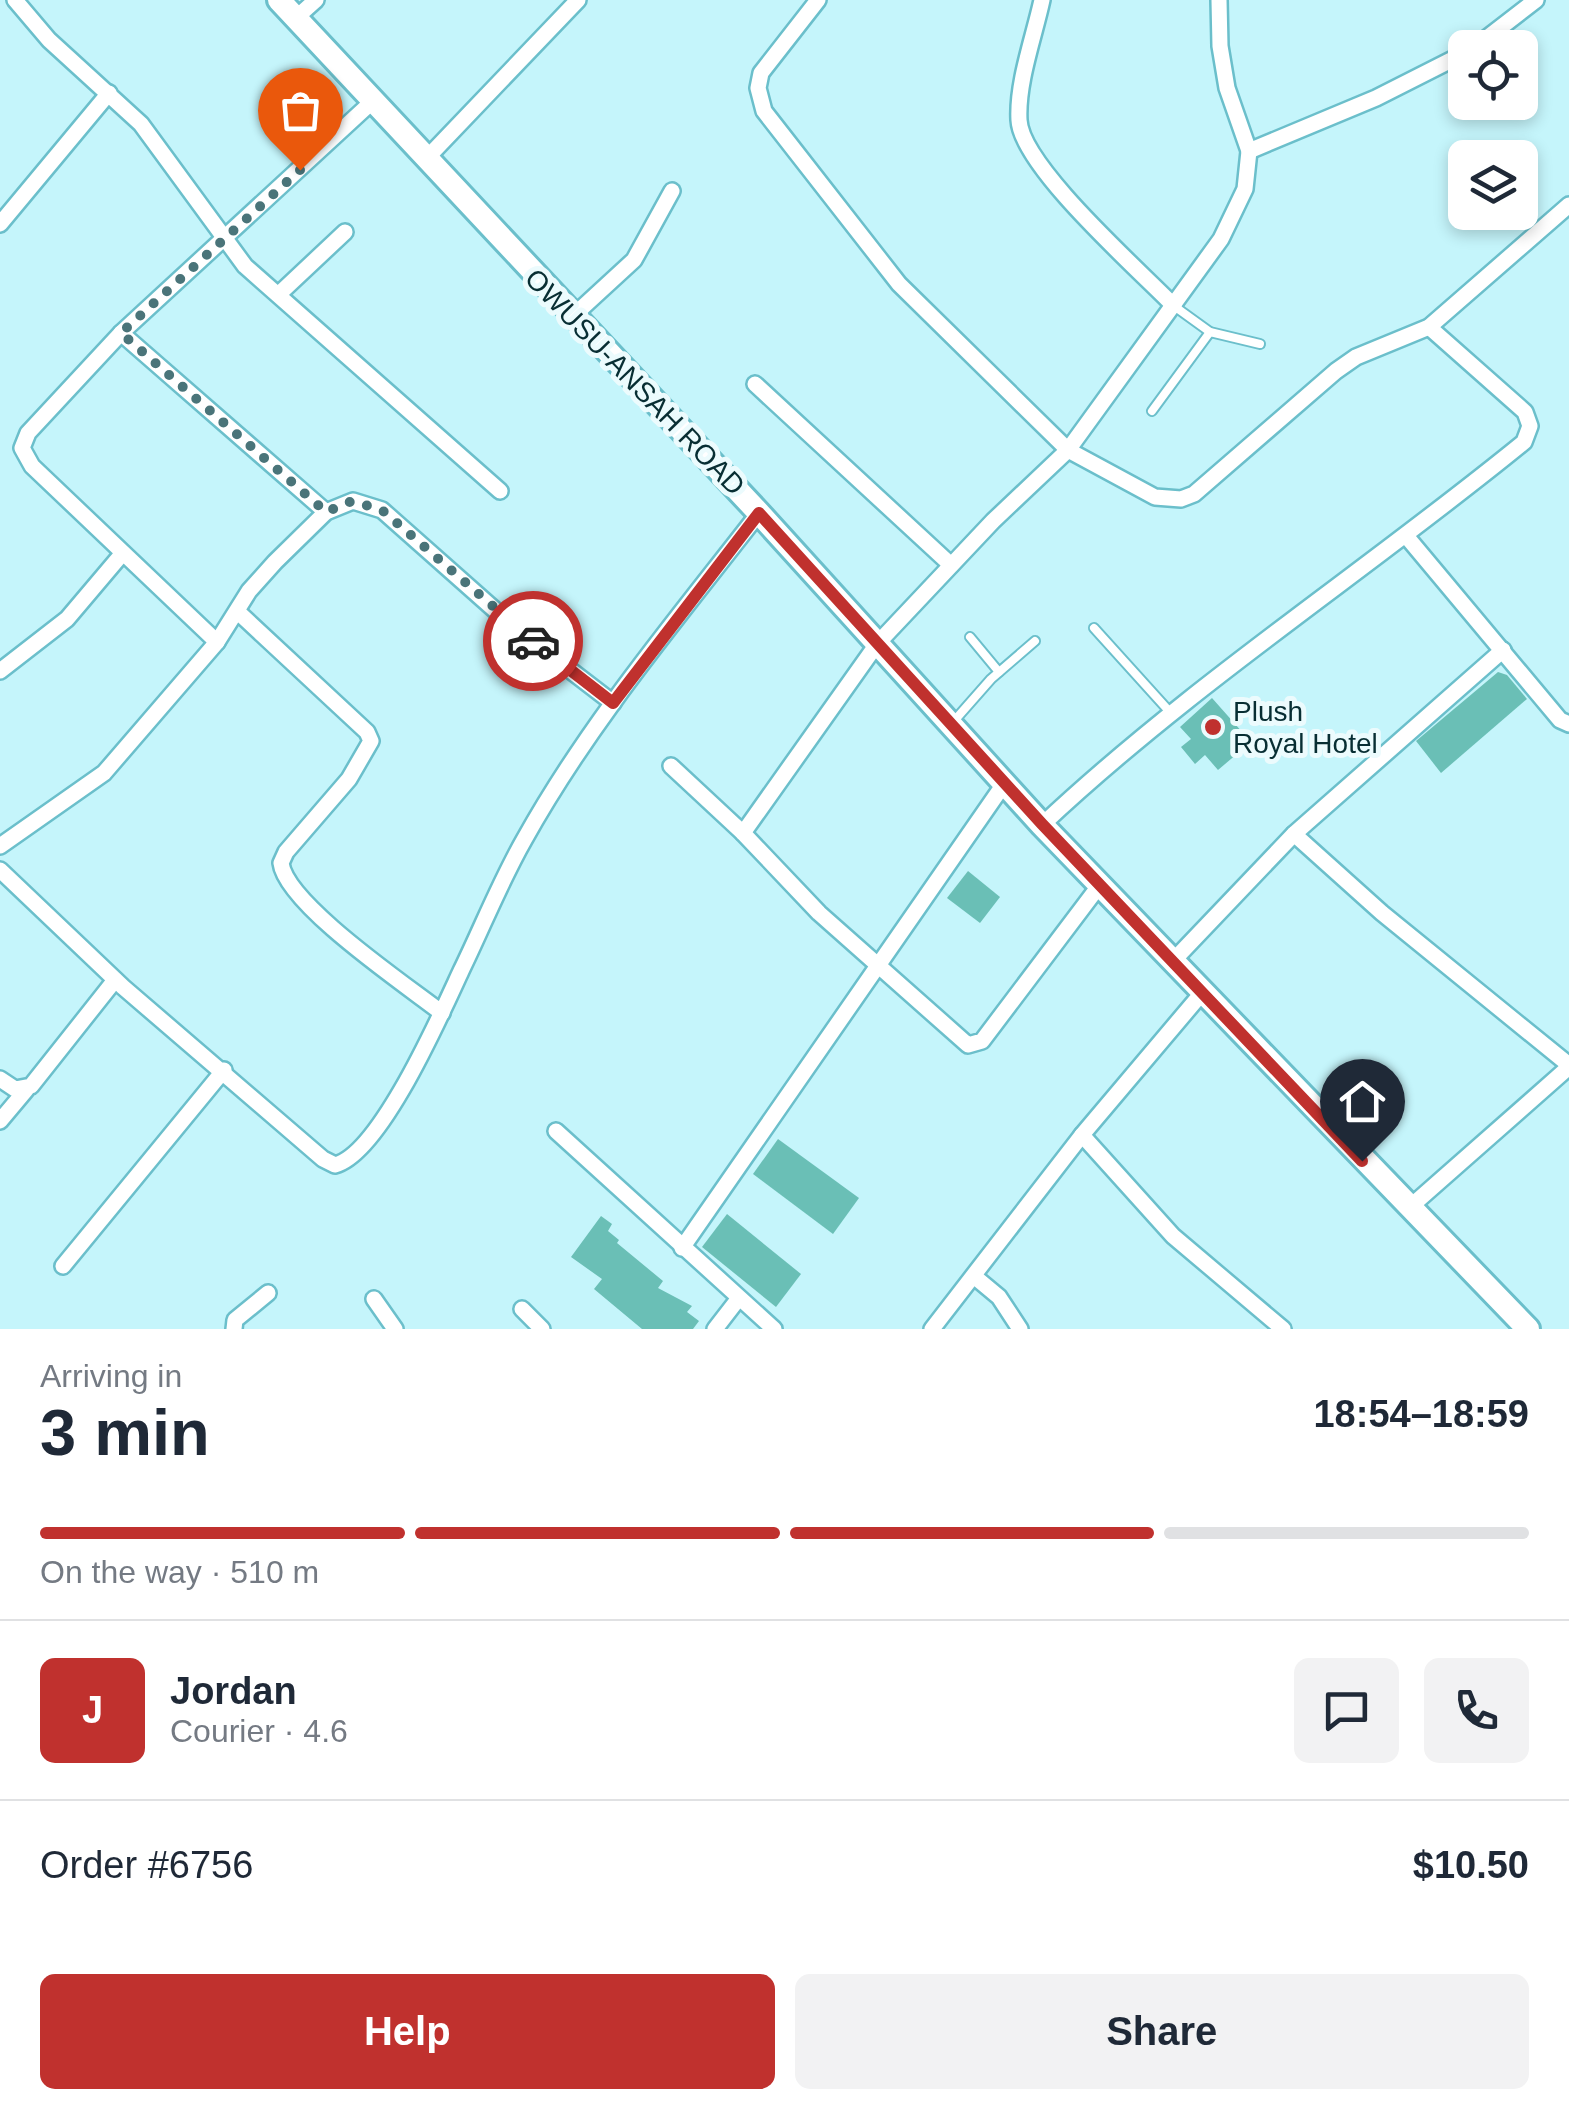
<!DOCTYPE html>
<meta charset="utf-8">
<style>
body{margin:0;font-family:Helvetica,sans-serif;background:#f2f2f3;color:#1f2937;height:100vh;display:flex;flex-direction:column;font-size:38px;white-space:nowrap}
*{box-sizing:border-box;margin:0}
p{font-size:32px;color:#747a83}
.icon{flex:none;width:55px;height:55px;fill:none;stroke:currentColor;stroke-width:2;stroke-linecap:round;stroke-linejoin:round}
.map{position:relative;height:1329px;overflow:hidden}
.details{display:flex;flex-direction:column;background:#fff;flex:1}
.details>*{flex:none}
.fabs{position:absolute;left:1448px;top:30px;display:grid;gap:20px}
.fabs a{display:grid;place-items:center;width:90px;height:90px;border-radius:15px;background:#fff;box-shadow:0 5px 15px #0003;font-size:50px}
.pin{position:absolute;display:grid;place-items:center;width:85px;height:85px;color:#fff;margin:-102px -42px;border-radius:50% 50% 50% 0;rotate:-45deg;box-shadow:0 0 10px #0007}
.pin .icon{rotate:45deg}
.courier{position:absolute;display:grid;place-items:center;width:100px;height:100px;margin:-50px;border:8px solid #c0312e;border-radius:50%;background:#fff;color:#222;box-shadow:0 2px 12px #0007}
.headline em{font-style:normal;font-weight:600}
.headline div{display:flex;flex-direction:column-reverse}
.headline{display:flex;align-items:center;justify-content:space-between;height:170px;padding:0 40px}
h1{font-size:65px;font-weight:600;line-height:75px}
.bar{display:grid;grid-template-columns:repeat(4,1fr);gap:15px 10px;align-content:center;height:120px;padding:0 40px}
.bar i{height:12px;border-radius:8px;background:#e0e1e3}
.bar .current{background:#c0312e}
.bar p{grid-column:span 4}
.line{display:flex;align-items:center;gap:25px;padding:0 40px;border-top:2px solid #e0e1e3}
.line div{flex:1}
.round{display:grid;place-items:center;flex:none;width:105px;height:105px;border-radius:15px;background:#f2f2f3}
.action{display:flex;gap:20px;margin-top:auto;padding:20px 40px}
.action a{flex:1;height:115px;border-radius:15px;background:#c0312e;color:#fff;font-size:40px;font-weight:600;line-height:115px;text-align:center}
.action a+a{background:#f2f2f3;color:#1f2937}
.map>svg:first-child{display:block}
</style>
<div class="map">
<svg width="1569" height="1329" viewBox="0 0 1569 1329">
<rect width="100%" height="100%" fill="#c5f5fb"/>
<g fill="#6abfb6">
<path d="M1498,672L1507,675L1527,699L1441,773L1416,741Z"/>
<path d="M1212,698L1251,742L1218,770L1205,755L1195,764L1181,747L1191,739L1180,727Z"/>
<path d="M968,871L1000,897L980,923L947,898Z"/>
<path d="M778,1139L859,1198L833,1234L753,1174Z"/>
<path d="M727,1214L801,1274L776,1307L702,1247Z"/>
<path d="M601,1216L612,1224L608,1231L619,1240L617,1243L663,1281L658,1288L692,1306L687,1312L699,1321L693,1329H642L594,1289L602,1279L571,1257Z"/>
</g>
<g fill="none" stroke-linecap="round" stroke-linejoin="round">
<g stroke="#6bbfcb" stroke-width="12">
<g id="lane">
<path d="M1174,306L1210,332L1260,344"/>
<path d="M1152,411L1210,332"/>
<path d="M1094,628L1169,711"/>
<path d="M970,637L999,672"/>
<path d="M954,721L991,679L1035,641"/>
</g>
</g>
<g stroke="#6bbfcb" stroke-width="20">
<g id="street">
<path d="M15,0L49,40L141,124L245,266L500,491"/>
<path d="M818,0L761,73L758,88L764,111L899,284L1068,450L1155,497L1181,499L1194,494L1336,371L1356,357L1429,327L1569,205"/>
<path d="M1042,0C1034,37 1017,82 1019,120C1021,166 1138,269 1174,306"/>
<path d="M297,17L316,0"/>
<path d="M1474,48L1536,0"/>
<path d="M1249,151L1376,98L1465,53"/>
<path d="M426,159L578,0"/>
<path d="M0,224L109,93"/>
<path d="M279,294L345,232"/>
<path d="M572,317L634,260L672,191"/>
<path d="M121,333L326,512"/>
<path d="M755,384L951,565"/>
<path d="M1407,537L1560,720L1569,724"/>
<path d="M238,612L367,732L371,741L349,779L286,852L281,863C286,904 406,985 442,1013"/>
<path d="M217,642L32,466L22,448L28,433L121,333L374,100"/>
<path d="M0,671L67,619L122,554"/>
<path d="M671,766L743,833"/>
<path d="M1042,825C1192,684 1365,572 1524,442L1530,426L1525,412L1429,327"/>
<path d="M1294,834L1382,913L1569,1065"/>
<path d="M0,846L104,773L217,642L249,591L275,562L326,512L353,501L382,510L514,627L613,703"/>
<path d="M0,870L123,987L323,1159L335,1165C380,1154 441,1014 461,971C482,928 500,882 524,840C589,723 677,619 759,513"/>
<path d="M1099,886L982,1041L968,1045L819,913L743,833L877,644L993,521L1068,450L1221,239L1245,189L1249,151L1227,88L1220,46L1219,0"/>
<path d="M1172,962L1294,834L1503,650"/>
<path d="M0,1079L15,1089L31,1086L115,980"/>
<path d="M0,1121L26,1090"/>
<path d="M556,1131L774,1329"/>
<path d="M1082,1135L1173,1236L1283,1329"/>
<path d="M1409,1208L1569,1067"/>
<path d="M682,1248L1004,784"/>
<path d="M63,1266L224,1070"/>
<path d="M975,1277L999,1297L1020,1329"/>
<path d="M374,1299L395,1329"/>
<path d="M522,1309L542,1329"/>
<path d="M234,1329L235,1320L268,1293"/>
<path d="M715,1329L739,1298"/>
<path d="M932,1329L1082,1135L1202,993"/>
</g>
</g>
<g stroke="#6bbfcb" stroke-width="28">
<path id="secondary" d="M279,0L759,513L1042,825L1528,1329"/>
</g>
<use href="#lane" stroke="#fff" stroke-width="8"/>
<use href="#street" stroke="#fff" stroke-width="15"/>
<use href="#secondary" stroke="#fff" stroke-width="22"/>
</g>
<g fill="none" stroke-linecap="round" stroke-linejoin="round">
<path stroke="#4a7479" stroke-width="10" stroke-dasharray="0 18" d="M300,170L121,333L326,512L352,501L382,510L533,641"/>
<path stroke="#c0312e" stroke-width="12" d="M533,641L613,703L759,513L1042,824L1362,1161"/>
</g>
<circle fill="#c0312e" stroke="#ecfbfd" stroke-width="4" cx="1213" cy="727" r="10"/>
<g text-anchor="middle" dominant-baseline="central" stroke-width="10" stroke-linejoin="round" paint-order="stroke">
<g font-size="28" fill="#082e33" stroke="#ecfbfd">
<text transform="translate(635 382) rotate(46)">OWUSU-ANSAH ROAD</text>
</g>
<g font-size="28" fill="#082e33" stroke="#ecfbfd" text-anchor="start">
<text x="1233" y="711">Plush<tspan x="1233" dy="32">Royal Hotel</tspan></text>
</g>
</g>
</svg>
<div class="fabs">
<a><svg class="icon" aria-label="locate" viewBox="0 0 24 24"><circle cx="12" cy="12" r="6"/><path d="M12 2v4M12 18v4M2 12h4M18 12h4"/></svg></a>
<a><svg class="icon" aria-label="layers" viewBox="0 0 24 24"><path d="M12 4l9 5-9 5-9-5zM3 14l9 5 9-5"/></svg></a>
</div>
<div class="pin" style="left:300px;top:170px;background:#ea580c"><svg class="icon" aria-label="bag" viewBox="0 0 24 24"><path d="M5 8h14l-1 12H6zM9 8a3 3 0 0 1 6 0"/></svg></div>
<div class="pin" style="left:1362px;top:1161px;background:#1f2937"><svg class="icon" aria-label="home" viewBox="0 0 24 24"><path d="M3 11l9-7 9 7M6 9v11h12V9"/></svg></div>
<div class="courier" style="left:533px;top:641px"><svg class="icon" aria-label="car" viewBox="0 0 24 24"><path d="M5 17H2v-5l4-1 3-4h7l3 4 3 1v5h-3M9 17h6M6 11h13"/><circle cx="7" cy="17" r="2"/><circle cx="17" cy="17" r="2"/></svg></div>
</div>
<section class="details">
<div class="headline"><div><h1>3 min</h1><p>Arriving in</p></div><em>18:54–18:59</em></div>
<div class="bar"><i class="current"></i><i class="current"></i><i class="current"></i><i></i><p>On the way · 510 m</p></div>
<div class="line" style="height:180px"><b class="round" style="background:#c0312e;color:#fff">J</b><div><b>Jordan</b><p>Courier · 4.6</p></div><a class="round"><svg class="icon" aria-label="chat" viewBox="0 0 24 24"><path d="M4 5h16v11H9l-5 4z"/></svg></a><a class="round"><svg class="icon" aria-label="phone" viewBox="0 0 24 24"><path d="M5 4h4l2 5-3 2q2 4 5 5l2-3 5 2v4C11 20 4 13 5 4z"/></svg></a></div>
<div class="line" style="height:130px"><div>Order #6756</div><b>$10.50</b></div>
<div class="action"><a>Help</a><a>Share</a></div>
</section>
